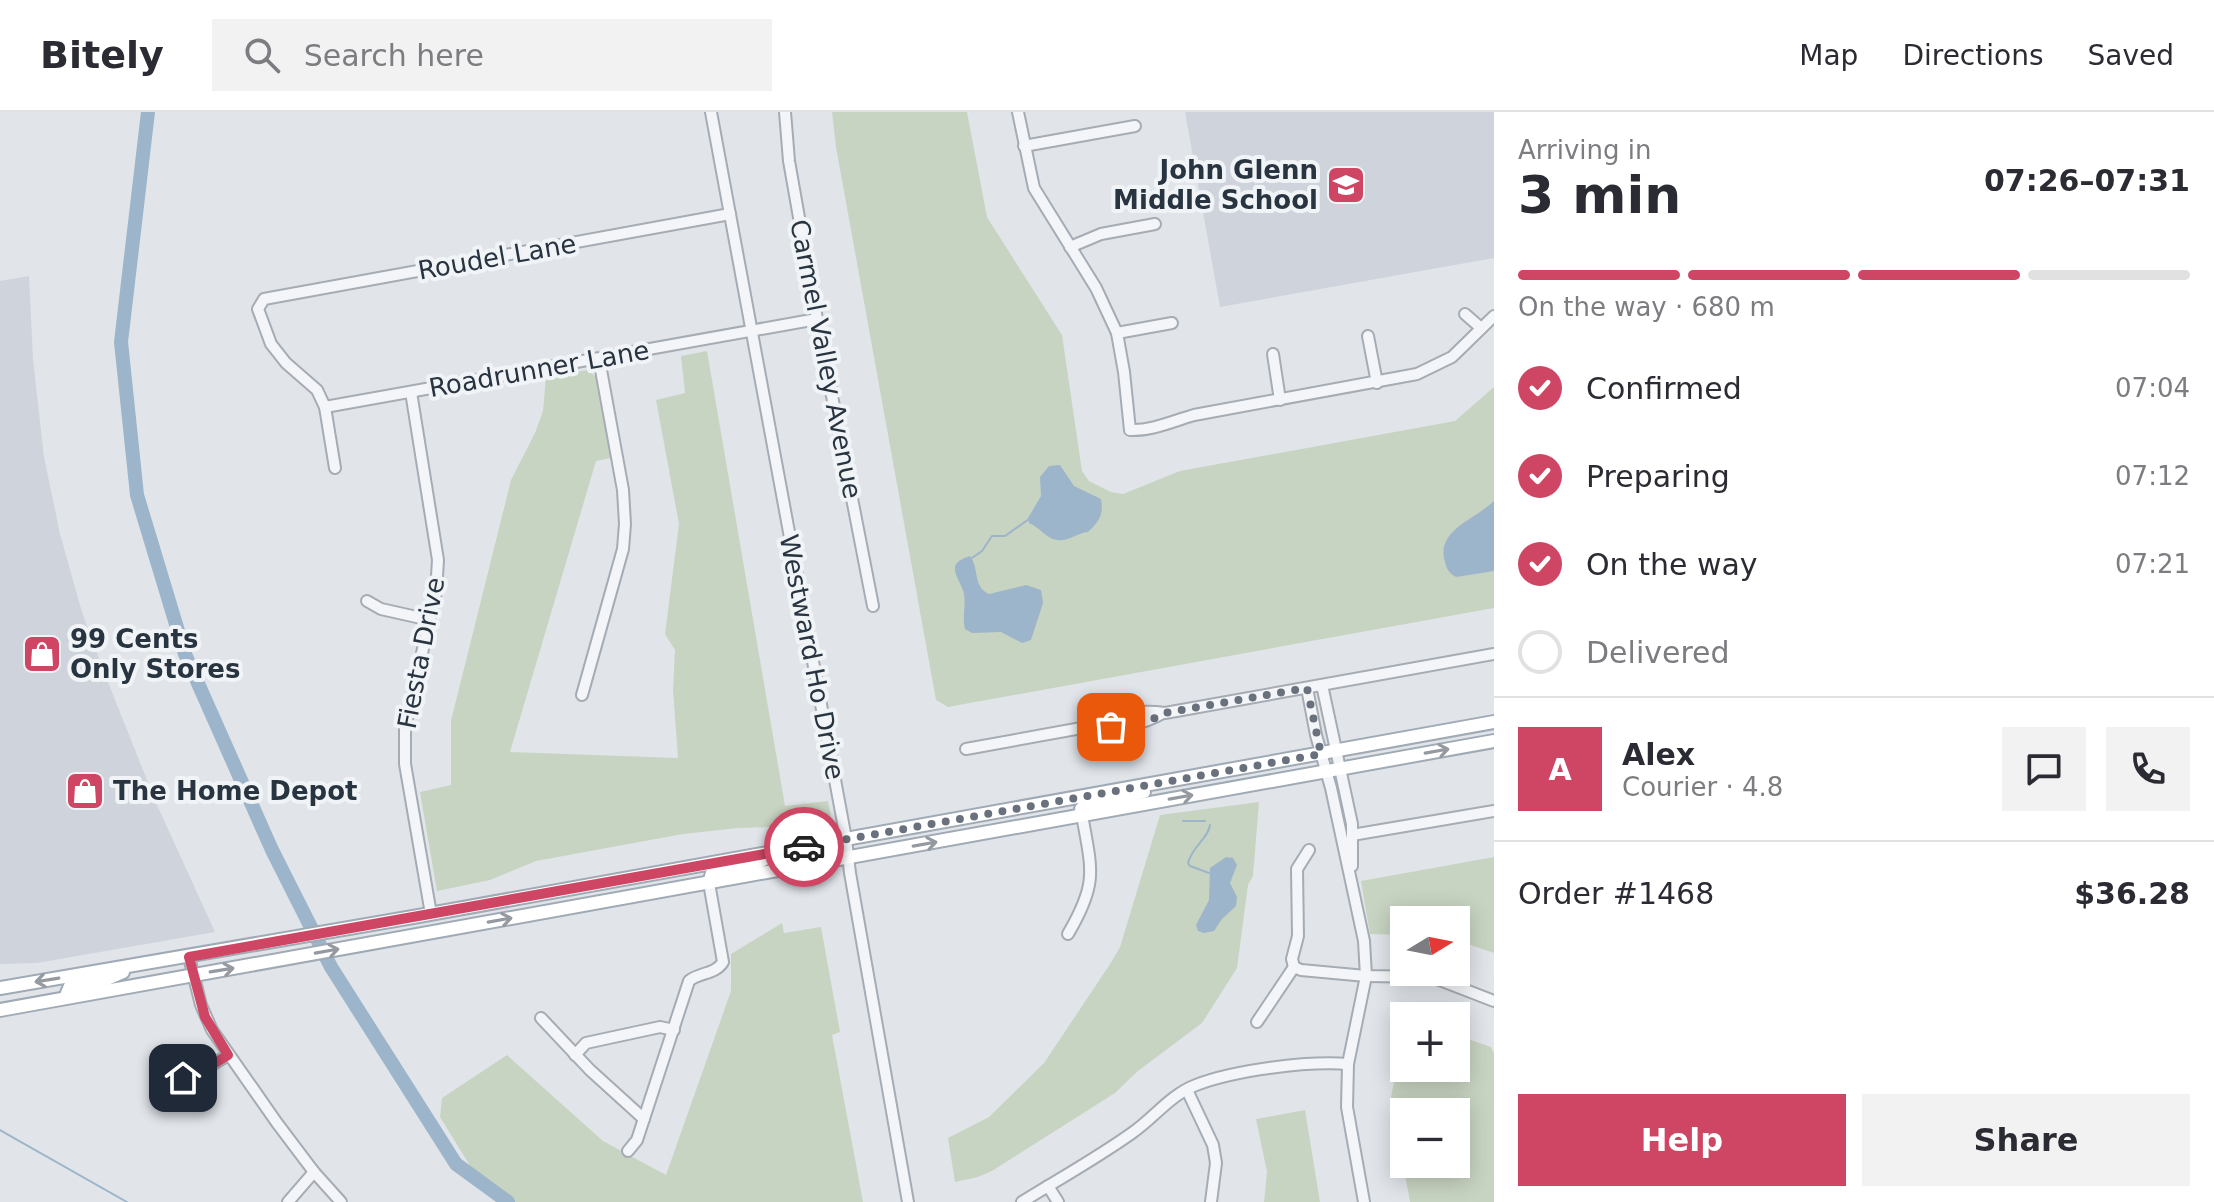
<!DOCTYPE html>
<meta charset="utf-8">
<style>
body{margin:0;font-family:"DejaVu Sans",sans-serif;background:#f2f2f3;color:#2b2b33;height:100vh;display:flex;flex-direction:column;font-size:30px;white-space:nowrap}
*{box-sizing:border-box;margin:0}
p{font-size:26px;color:#7c7c81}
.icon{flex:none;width:44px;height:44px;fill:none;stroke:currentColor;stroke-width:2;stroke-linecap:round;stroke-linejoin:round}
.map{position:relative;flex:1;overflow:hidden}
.sheet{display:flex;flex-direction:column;background:#fff;width:720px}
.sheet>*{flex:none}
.needle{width:52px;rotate:80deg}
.buttons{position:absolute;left:1390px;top:794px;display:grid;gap:16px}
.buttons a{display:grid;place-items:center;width:80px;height:80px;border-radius:0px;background:#fff;box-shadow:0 4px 20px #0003;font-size:40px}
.pin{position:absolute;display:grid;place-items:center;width:68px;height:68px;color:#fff;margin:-34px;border-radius:16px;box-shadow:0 4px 12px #0006}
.courier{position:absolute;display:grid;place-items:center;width:80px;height:80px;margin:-40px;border:6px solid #cf4664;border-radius:50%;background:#fff;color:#222;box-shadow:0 2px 10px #0007}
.overview em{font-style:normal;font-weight:700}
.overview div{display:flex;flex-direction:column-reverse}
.overview{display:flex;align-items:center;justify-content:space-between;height:136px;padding:0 24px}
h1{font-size:52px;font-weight:700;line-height:60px}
.bar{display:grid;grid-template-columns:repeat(4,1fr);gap:12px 8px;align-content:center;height:96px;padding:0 24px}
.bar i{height:10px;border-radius:6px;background:#e1e1e2}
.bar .active{background:#cf4664}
.bar p{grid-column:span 4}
.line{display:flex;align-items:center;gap:20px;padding:0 24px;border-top:2px solid #e1e1e2}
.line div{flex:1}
.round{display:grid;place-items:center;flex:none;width:84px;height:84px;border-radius:0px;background:#f2f2f3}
ol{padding:0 24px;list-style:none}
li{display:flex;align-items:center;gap:24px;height:88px}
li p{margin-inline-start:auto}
li .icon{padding:8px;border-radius:50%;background:#cf4664;color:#fff;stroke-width:4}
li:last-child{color:#7c7c81}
li i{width:44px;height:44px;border:4px solid #e1e1e2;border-radius:50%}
.cta{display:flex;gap:16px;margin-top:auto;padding:16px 24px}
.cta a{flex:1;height:92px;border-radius:0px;background:#cf4664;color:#fff;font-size:32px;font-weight:700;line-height:92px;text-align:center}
.cta a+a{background:#f2f2f3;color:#2b2b33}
header{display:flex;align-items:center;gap:48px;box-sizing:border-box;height:112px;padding:0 40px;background:#fff;border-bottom:2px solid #e1e1e2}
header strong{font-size:38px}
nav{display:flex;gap:44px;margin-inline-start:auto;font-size:28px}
.search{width:560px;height:72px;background:#f2f2f3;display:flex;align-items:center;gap:20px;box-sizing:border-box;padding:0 28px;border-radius:0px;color:#7c7c81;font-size:30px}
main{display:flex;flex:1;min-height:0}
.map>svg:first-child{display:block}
</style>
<header>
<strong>Bitely</strong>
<div class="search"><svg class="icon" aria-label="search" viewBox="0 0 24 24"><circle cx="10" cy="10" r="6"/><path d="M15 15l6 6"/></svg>Search here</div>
<nav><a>Map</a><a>Directions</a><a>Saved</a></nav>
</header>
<main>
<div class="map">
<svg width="1494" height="1090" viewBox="0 0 1494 1090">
<rect width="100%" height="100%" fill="#e1e5ea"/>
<g fill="#cfd4dc">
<path d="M1185,0H1494V146L1220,195Z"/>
<path d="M29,164L33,247L44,345L60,422L82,500L102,555L157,693L215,820L37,851L0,852V169Z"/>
</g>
<g fill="#c8d4c2" fill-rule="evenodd">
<path d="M832,0H967L987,105L1062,223L1082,359L1089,369L1111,380L1123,382L1180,359L1455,309L1494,275V496L948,595L936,588L836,35Z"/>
<path d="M707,239L785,694L828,689L833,713L738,716L683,722L536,749L490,768L437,779L420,680L451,673V609L511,368L535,321L543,299L546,265L588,258L597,266L611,346L596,349L510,640L678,646L673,578L675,538L665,522L679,412L656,288L685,281L681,244Z"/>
<path d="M1259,690L1253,764L1248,773L1237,856L1202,911L1138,959L1115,981L992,1059L978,1065L955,1070L948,1026L989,1005L1044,951L1110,852L1120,835L1160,703Z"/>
<path d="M1494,745V841L1456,828V808H1404V823L1370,822L1361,769Z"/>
<path d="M782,811L784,821L821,815L840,920L832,923L863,1090H505L477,1065L440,1005L442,986L507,943L603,1029L666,1063L731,879V842Z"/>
<path d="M1404,921V956H1456V923L1491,935L1494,941V1090H1410L1391,985ZM1404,1000H1456V1052H1404Z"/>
<path d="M1305,998L1320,1090H1264L1267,1060L1256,1007Z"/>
</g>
<g fill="#9cb5ca">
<path d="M1060,353L1074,374L1101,387C1104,402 1099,410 1088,420C1077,421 1068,430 1057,428C1047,427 1039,415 1029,411L1028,406L1041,384L1040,365L1049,354Z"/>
<path d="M1494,389V459L1456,465C1449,461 1447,458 1445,450C1435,418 1476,407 1494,389Z"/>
<path d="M970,444C980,457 972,474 989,482L1026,473L1041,478L1043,491L1031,528L1022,531L1001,520L972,521L965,517C962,505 966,494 964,482C961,467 942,452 970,444Z"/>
<path d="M1226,745L1233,746L1237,753L1230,771L1237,785L1236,794L1222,807L1214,819L1204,821L1198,819L1196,813L1209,788L1210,756Z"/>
</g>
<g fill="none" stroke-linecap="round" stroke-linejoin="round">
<g stroke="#9cb5ca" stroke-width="2">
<path d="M972,446L982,439L992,424H1005L1029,407"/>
<path d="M1183,709H1205"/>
<path d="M1209,761L1190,754L1188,751C1193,733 1208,727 1210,713"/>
<path d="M0,1018L127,1090"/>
</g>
<path stroke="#9cb5ca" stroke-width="14" d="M148,0L121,230L137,383L185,542L272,738L331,855L456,1052L508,1090"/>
<g stroke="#a6acb4" stroke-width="14">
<g id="minor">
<path d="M711,0L846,727L850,761L908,1090"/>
<path d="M785,0L789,49L817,207L873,494"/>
<path d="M1018,0L1034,76L1096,176L1117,221L1124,260L1130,318C1152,319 1173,309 1194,303L1417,262L1452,245L1494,204"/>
<path d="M1024,34L1135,14"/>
<path d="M1070,135L1101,122L1155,112"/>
<path d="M1465,202L1481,216"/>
<path d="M1117,221L1172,211"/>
<path d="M1368,224L1377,271"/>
<path d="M1273,242L1280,288"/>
<path d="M411,280L438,448L436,480L405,615V652L431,802"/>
<path d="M325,295L817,207"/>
<path d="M335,356L325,295L317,278L286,251L271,232L258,197L264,187L730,102"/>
<path d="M367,489L381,497L430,508"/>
<path d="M1322,573L1352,712V754"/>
<path d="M1307,576L1316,623L1331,676L1364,829L1366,864L1348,952L1347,995L1364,1090"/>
<path d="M582,583L623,437L625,412L623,378L599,247"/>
<path d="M1098,613C1118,601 1142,598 1165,601L1494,542"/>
<path d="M966,637L1098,613C1120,617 1144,612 1163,601"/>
<path d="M1352,723L1494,699"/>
<path d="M1309,738L1297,757L1298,824L1292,847L1294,855L1301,858L1366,864L1432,865L1494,889"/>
<path d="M1068,822C1098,771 1092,759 1082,703"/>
<path d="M189,845L201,893L212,918L277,1011L314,1060L341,1090"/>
<path d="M541,906L590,958L644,1007"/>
<path d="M1257,910L1294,855"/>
<path d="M575,943L586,931L660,915L674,918"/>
<path d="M183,966L202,959L228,943"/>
<path d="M1187,978L1213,1033L1216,1051L1211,1090"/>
<path d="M628,1039L637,1028L689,869C699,860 715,863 723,850L709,771"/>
<path d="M1048,1074L1058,1090"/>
<path d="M288,1090L314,1060"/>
<path d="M1022,1090C1059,1067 1097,1046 1132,1021C1154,1006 1170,983 1196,973C1235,958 1306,949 1348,952"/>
</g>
</g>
<g stroke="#a0aab5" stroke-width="16">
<g id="major">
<path d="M1082,703L1081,697L1084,694L1144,680"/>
<path d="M709,771L712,761L753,753L767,746"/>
<path d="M0,876L413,805L1494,610"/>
<path d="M65,886L70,874L107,867L123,860"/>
<path d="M0,898L1494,629"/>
</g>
</g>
<use href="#minor" stroke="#f4f5f8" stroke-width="10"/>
<use href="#major" stroke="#fff" stroke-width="12"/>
</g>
<defs><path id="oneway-shaft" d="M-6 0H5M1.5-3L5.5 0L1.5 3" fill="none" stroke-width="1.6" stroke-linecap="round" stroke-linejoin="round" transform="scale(2)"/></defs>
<g stroke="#949aa0">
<use href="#oneway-shaft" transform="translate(1437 639) rotate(-10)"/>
<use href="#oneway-shaft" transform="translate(1181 685) rotate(-10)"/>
<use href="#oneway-shaft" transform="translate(925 732) rotate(-10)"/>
<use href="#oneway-shaft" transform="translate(500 808) rotate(-10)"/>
<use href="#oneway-shaft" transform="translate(327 839) rotate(-10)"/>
<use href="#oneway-shaft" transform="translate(222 858) rotate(-9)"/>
<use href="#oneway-shaft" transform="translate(47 868) rotate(171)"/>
</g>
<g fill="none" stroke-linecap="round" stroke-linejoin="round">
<path stroke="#69727c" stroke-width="8" stroke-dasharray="0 14.4" d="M804,735L1321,642L1307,576L1165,601L1149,609L1111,615"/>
<path stroke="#cf4664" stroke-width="10" d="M183,966L202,959L228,943L205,905L189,845L804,735"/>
</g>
<defs>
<g id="school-square" transform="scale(2)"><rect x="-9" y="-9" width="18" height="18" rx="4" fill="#cf4664" stroke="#f1f4f7"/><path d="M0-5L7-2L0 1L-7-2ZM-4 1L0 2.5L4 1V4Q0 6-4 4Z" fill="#fff"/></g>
<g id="shop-square" transform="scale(2)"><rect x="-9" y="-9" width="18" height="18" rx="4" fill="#cf4664" stroke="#f1f4f7"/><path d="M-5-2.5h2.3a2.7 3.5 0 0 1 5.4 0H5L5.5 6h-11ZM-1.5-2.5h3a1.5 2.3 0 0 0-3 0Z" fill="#fff"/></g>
</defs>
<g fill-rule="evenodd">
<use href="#school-square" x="1346" y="73"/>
<use href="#shop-square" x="42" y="542"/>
<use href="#shop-square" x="85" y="679"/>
</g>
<g text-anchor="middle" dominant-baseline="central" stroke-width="8" stroke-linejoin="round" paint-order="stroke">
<g font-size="26" font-weight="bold" fill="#293441" stroke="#f1f4f7" text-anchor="start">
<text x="1318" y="58" text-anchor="end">John Glenn<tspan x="1318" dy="30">Middle School</tspan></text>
<text x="70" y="527">99 Cents<tspan x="70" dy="30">Only Stores</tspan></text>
<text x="113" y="679">The Home Depot</text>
</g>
<g font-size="26" fill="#293441" stroke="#f1f4f7">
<text transform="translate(497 145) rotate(-10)">Roudel Lane</text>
<text transform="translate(826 247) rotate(79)">Carmel Valley Avenue</text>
<text transform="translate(539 257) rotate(-10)">Roadrunner Lane</text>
<text transform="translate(421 541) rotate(-79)">Fiesta Drive</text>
<text transform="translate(812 545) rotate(79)">Westward Ho Drive</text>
</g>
</g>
</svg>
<div class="buttons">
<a><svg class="needle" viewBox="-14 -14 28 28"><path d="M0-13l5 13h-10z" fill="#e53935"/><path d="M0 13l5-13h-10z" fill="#7c7c81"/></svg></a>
<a>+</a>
<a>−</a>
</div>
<div class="pin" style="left:1111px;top:615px;background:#ea580c"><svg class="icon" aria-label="bag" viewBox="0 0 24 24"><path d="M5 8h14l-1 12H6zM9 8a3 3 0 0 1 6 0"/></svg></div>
<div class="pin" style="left:183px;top:966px;background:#1f2937"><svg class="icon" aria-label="home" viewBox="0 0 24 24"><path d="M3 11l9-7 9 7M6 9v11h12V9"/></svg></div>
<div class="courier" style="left:804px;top:735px"><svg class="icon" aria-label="car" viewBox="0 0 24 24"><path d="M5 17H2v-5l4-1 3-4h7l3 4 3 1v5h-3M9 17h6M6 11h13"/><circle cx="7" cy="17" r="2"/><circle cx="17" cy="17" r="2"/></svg></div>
</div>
<section class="sheet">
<div class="overview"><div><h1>3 min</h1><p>Arriving in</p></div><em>07:26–07:31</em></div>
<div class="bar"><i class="active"></i><i class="active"></i><i class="active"></i><i></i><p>On the way · 680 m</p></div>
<ol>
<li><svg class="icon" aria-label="check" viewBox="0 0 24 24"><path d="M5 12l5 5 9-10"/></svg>Confirmed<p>07:04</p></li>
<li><svg class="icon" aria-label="check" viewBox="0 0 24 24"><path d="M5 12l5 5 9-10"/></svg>Preparing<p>07:12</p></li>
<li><svg class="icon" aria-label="check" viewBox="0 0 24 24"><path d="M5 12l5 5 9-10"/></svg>On the way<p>07:21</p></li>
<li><i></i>Delivered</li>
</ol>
<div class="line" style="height:144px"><b class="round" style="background:#cf4664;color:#fff">A</b><div><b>Alex</b><p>Courier · 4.8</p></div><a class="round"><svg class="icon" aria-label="chat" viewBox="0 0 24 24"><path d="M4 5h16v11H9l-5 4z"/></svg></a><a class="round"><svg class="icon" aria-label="phone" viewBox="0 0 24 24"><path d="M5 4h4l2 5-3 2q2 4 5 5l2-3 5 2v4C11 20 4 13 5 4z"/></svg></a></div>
<div class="line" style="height:104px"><div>Order #1468</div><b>$36.28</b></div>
<div class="cta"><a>Help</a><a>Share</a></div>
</section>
</main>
